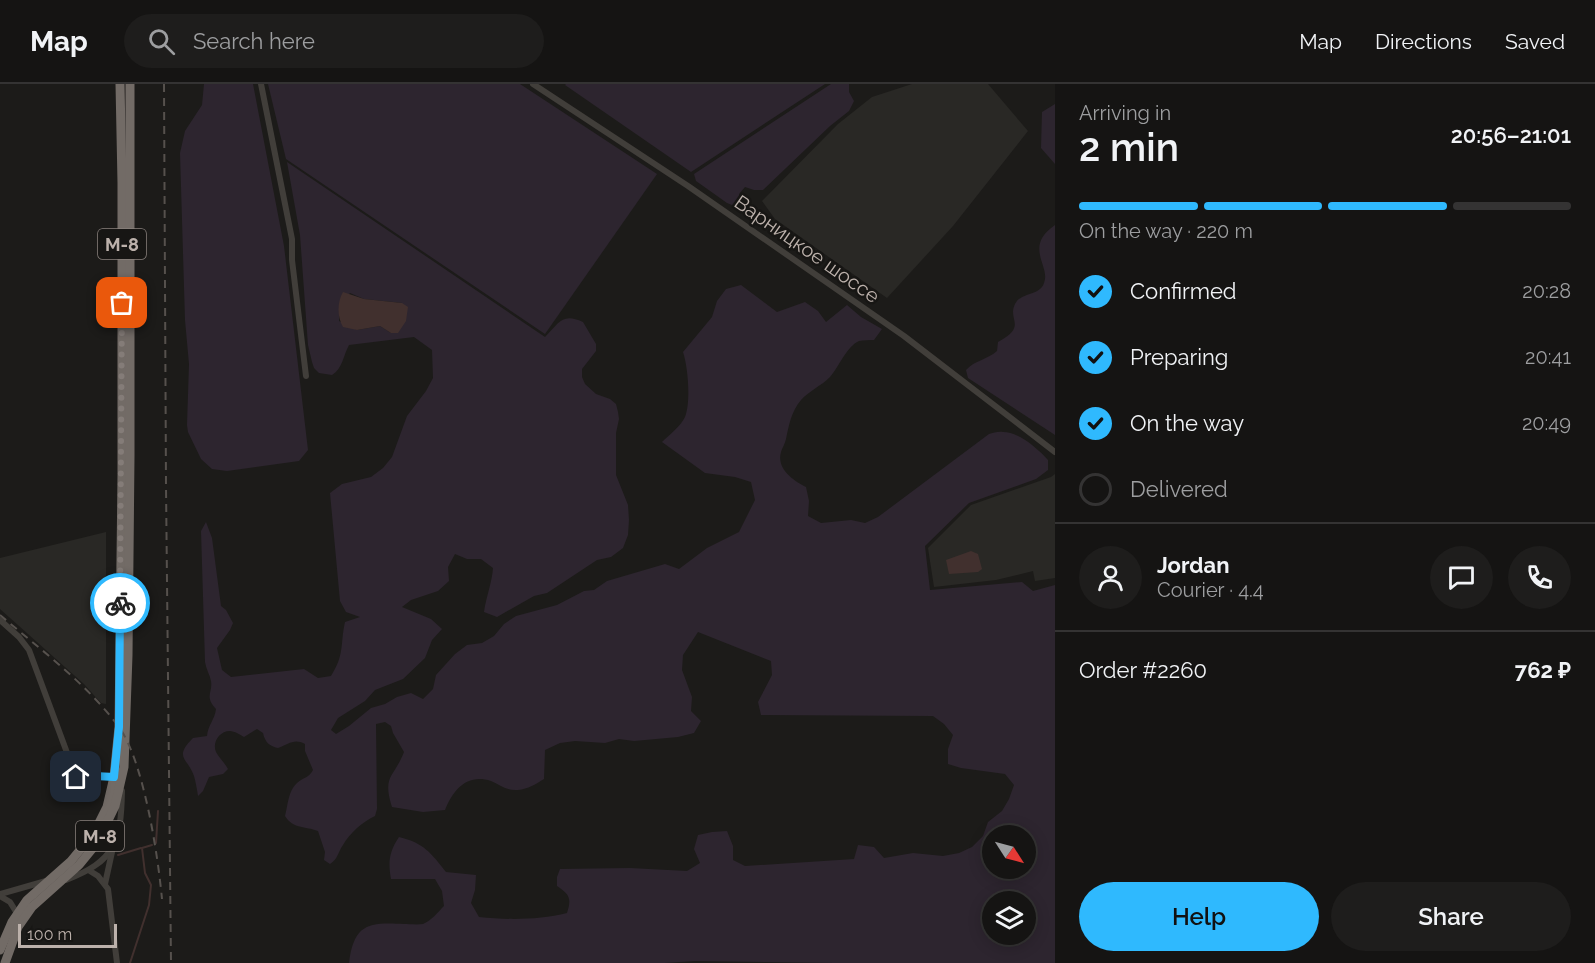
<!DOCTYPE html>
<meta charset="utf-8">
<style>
body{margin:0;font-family:Raleway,sans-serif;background:#1e1d1c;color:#f1f3f6;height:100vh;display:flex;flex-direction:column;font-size:22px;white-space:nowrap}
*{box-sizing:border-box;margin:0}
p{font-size:20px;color:#9d9ea0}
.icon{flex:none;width:33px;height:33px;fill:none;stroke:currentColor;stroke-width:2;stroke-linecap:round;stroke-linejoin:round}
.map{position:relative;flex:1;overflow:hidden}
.drawer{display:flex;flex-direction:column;background:#151413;width:540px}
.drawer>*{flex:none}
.needle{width:39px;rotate:126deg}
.controls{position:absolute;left:982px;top:741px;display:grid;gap:12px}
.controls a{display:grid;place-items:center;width:54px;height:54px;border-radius:50%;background:#151413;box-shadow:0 3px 15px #0003,0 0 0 2px #343333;font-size:30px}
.scale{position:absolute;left:18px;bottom:15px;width:99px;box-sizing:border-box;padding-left:6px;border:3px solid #bcb1ab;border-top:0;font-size:16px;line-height:21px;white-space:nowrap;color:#bcb1ab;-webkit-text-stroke:4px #171614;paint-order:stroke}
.pin{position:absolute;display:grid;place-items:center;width:51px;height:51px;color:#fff;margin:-26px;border-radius:12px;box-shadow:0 3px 9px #0006}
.courier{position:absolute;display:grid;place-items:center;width:60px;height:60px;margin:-30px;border:4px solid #2fb9fe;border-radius:50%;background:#fff;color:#222;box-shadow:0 2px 8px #0007}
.headline em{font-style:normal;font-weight:600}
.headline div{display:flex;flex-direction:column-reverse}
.headline{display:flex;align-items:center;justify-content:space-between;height:102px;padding:0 24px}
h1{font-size:39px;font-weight:600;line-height:45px}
.bar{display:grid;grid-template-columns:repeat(4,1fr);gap:9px 6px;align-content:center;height:72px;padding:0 24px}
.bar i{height:8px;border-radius:4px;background:#343333}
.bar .active{background:#2fb9fe}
.bar p{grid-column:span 4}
.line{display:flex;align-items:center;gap:15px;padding:0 24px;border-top:2px solid #343333}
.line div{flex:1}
.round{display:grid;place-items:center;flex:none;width:63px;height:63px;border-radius:32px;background:#1e1d1c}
ol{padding:0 24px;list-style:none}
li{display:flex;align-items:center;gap:18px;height:66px}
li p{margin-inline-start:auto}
li .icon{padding:6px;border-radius:50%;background:#2fb9fe;color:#111;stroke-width:4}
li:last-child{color:#9d9ea0}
li i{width:33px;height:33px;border:3px solid #343333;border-radius:50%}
.button{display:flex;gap:12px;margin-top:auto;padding:12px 24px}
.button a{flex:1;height:69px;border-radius:36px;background:#2fb9fe;color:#111;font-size:24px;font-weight:600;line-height:69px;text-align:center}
.button a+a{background:#1e1d1c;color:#f1f3f6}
header{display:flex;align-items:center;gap:36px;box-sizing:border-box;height:84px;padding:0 30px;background:#151413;border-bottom:2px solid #343333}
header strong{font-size:28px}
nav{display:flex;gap:33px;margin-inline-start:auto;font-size:21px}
.search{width:420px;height:54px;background:#1e1d1c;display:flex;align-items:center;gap:15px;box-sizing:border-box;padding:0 21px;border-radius:33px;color:#9d9ea0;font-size:22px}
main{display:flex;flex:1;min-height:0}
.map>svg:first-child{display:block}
</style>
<header>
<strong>Map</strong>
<div class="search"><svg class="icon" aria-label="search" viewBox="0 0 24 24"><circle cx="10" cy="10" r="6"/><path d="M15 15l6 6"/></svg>Search here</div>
<nav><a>Map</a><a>Directions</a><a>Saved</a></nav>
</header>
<main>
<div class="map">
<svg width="1055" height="879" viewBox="0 0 1055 879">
<rect width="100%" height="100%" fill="#1c1b19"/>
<g fill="#292825">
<path d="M912,0H988L1028,47L953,142L887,214L775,135L762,117L838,40L872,13Z"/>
<path d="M1055,390V494L1035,497L1033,487L996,496L934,503L928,464L971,421L1051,393Z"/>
<path d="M106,448V620L101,619L84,600L0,525V474Z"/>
</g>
<g fill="#2d252f" fill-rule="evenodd">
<path d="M204,0H253L284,162L308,366L299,377L227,387L212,385L201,375L188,348L187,341L189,280L185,236L180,69L185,47L202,21Z"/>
<path d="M268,0H520L657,90L545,250L286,75Z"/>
<path d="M566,0H825L691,88L565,1Z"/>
<path d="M831,0H849V8L854,17L849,27L830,42L763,106H754L745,103L739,110L740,120L737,123L727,119L696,97L694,90Z"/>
<path d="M1055,20V80L1041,64L1042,28Z"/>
<path d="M287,78L545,253C559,239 562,228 583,238L596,260V267L582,285V293L585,300L596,310L610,315L616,320L618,328L619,335L616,349V391L628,421L629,436L628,451L623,464L611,473L597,476L547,509L534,512L497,533L484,528C486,513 492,499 493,484L481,475H467L455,470L448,483L449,497L438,507L411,516L402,523L431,535L442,545L432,556L425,574L403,595L375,606L365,617L338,634L331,646L336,650L349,642L371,624L385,620L397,613L411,609L423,615L433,605L436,591L455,570L467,561L482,559L494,552L504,540L516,532L557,521L584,507L594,506L607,497L665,480L679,485L707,464L739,448L755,416L751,398L735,393L705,389L662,358C669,351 681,342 685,333C691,318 688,283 683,268L712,233L717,217L726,205L741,201L777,228L805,218L818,227L826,238L847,221L861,233L882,245L874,256C870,256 863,256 859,257C846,263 839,283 830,293C821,302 809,307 801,316C791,328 789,341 786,355C785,360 782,364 781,368C776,385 794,397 806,403L809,417L808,432L821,439L851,436L865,439L878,433L989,350C993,349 999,347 1003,348C1019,348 1038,365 1048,376V386L1036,395L969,419L925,462L930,506L1022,498L1033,507L1055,501V879H834L695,877L665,879H349C354,840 368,838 404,840C409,840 417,841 423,840C431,837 438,828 444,822L442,807L435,795H391C388,778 389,768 399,753C424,759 431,769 446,788L476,791L475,806L471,819L479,833C508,836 539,836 567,829C572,814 569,810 557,802V793L560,785L630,784L687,787L700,779L694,765L698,751L712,748L727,747L733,762V776L745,782L854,775L858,761L874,763L884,774L913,769L943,772L959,769L972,763L983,752L988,738L1002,727L1009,715L1014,701L1005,690L961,684L948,680V665L953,651L944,640L933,632L761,631L758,618L772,591L771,577L698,548L683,571L682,586L692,613L691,627L701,637L694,649L678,653L634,657L619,655L605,659L575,657L560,659L545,666L544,695C536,700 528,705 518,706C507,707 500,701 491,697C467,689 453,706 445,726L423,728L392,723C382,691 394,694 404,668L393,649L391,642L385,638L376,640L377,725L375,732C362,738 350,749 343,761C338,768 338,775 330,780L324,776L325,768L318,747C305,742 293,745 285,732C288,721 288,707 297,699C304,693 309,694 313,686L305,667V660C294,654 289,660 278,664C269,662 265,658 263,649L257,645L244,653C241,651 234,647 230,647C219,647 212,659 216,668C219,674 225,679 228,685L223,690L209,693L203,707L198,712C197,706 196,699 194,692C188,674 173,674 193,654L207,652C208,641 215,635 216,625C204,612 213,609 211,597C210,591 206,585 205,578L201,447L206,438L212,454L221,522L226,526L233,539L230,546L217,564L222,586L231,593L304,585L318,594L331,592C345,570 340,560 345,538L360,533L346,528L340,517L330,409L342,400L371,393L383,384L392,373L407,332L426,307L433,294L432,266L414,253L349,261C343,272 343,284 332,291L319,289L314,284L312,278L308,261L300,151ZM350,209L364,215L402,219L398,248L391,249L380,242L357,246L339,237V222ZM993,752H1026V784H993ZM993,818H1026V850H993Z"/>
<path d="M1055,141V351L968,294L966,286C975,276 987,276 997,267L998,258C1028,242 1007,236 1015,220C1021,208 1040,212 1044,199C1051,182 1023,163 1055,141Z"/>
</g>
<g fill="#41302e">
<path d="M343,208L364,215L402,219L408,223L406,237L398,249H391L380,242L357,246L343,243C337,233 337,218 343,208Z"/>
<path d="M971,467L978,470L982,485L978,488L949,490L946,476Z"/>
</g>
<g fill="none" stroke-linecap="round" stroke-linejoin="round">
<g stroke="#41302e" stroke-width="2">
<path d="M155,759H156L158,727"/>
<path d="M118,771L141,764"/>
<path d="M130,879L149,821L151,801L145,789L142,764L152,761"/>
</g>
<g stroke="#413e3a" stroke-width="6">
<path d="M261,0L292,155V176L306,292"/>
<path d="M533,0L688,102L904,252L1055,368"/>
<path d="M0,536L19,553L29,566L76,693L95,692L114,693"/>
<path d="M90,787L98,792L108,805L117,879"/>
<path d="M66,796C115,777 121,759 122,707"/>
<path d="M105,800L112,768"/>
<path d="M0,810L46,797"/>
<path d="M0,812L10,818L18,831"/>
</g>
<g stroke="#726b66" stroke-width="9">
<path d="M0,866L12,838L27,816L71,777L94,749L107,723L114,693L119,643L122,391V99L120,0"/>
<path d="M5,879L18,843L32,823L79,781L97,759L115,722L124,683L128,571L130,372V0"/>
</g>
<g stroke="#56514d" stroke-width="2" stroke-dasharray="8 6" stroke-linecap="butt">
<path d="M164,0L166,402L171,879"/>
<path d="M0,531C41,566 87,600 119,643C144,678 158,772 162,815"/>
</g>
</g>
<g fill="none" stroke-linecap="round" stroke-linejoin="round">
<path stroke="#847c78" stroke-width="6" stroke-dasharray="0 10.8" d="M120,519L122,219"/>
<path stroke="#2fb9fe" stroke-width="8" d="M76,693L95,692L114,693L119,643L120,519"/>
</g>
<g text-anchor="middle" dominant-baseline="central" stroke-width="5" stroke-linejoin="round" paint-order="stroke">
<g fill="#171614" stroke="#8a827e" stroke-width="1.5">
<rect x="98" y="145" width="48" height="30" rx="4.5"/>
<rect x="76" y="737" width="48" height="30" rx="4.5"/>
</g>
<g font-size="18" font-weight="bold" fill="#bcb1ab">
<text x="122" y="160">М-8</text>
<text x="100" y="752">М-8</text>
</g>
<g font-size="20" fill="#bcb1ab" stroke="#171614">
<text transform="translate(807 165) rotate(35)">Варницкое шоссе</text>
</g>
</g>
</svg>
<div class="controls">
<a><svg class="needle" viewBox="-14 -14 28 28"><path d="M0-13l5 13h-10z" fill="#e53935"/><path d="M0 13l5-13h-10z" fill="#9d9ea0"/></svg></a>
<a><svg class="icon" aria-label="layers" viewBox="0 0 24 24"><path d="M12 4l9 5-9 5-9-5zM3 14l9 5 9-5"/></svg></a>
</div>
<div class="scale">100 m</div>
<div class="pin" style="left:122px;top:219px;background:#ea580c"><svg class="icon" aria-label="bag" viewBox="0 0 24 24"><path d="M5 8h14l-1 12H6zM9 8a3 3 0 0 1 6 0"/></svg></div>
<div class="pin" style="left:76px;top:693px;background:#1f2937"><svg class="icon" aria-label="home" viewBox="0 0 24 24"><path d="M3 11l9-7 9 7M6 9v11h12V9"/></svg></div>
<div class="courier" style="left:120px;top:519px"><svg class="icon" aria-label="bike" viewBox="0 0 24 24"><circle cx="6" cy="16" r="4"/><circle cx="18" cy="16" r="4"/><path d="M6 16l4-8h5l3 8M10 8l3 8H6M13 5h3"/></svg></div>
</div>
<section class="drawer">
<div class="headline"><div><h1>2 min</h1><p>Arriving in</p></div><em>20:56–21:01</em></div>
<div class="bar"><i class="active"></i><i class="active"></i><i class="active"></i><i></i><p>On the way · 220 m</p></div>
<ol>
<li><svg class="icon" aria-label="check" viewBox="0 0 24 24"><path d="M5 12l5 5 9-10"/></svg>Confirmed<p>20:28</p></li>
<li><svg class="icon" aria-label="check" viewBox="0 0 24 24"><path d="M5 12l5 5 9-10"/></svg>Preparing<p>20:41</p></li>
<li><svg class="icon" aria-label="check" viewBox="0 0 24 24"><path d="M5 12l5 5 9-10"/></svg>On the way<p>20:49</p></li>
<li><i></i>Delivered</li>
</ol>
<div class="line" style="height:108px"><a class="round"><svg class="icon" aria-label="person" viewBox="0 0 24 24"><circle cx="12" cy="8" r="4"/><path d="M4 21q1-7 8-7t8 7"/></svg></a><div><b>Jordan</b><p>Courier · 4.4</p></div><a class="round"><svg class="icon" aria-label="chat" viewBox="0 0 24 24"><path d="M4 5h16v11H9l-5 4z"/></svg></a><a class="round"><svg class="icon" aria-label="phone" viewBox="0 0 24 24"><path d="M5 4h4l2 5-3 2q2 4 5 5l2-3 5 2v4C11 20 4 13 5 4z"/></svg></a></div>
<div class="line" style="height:78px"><div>Order #2260</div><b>762 ₽</b></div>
<div class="button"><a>Help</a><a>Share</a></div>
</section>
</main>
